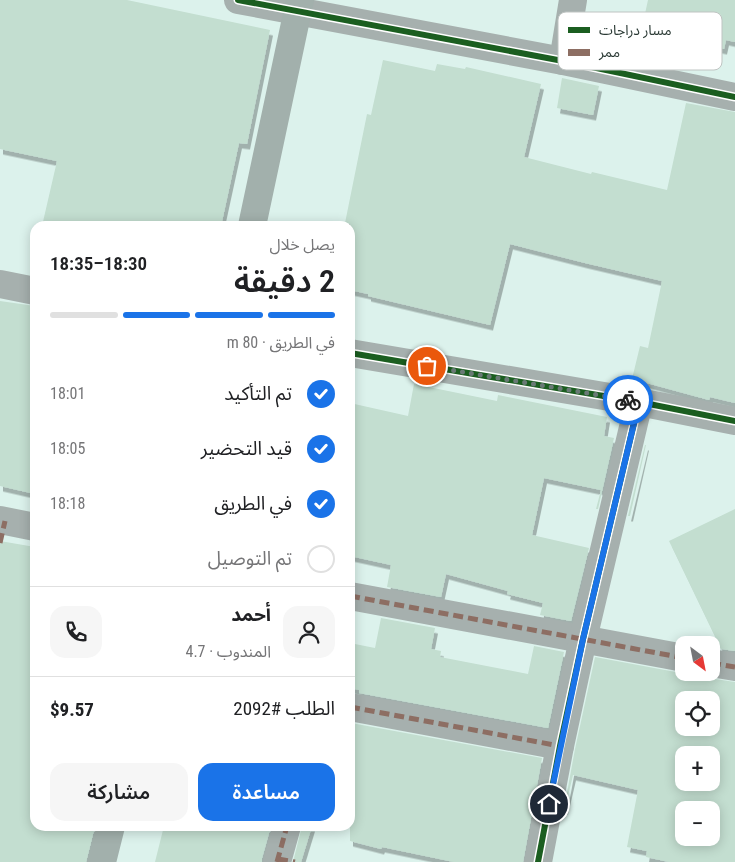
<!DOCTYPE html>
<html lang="ar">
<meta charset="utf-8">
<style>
body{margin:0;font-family:"Roboto Condensed","Noto Sans Arabic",sans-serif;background:#f6f6f6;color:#202124;direction:rtl;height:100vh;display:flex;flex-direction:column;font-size:19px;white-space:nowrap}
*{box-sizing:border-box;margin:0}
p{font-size:16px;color:#757577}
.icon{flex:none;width:28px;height:28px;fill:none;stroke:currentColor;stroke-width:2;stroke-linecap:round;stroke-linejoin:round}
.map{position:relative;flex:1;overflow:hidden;direction:ltr}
.drawer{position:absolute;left:30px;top:221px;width:325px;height:610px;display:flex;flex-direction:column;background:#fff;border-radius:15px;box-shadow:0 2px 12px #0003;direction:rtl}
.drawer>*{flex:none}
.needle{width:32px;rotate:148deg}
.buttons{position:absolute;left:675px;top:636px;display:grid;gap:10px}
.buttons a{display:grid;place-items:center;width:45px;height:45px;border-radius:10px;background:#fff;box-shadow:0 2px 12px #0003;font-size:25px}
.pin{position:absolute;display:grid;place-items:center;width:42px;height:42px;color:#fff;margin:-21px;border:2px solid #fff;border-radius:50%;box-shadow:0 1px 5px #0007}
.courier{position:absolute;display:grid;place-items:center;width:50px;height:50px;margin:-25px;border:4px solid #1a73e8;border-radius:50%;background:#fff;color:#222;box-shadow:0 1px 6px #0007}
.headline em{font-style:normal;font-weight:600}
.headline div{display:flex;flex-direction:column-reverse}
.headline{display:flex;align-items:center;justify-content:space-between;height:85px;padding:0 20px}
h1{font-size:32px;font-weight:600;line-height:38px}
.bar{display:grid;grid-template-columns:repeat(4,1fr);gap:8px 5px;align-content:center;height:60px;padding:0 20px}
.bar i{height:6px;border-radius:4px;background:#e0e0e0}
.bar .on{background:#1a73e8}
.bar p{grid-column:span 4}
.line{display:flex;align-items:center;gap:12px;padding:0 20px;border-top:1px solid #e0e0e0}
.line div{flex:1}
.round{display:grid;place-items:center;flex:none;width:52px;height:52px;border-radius:15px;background:#f6f6f6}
ol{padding:0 20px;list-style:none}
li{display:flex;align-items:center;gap:15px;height:55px}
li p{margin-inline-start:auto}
li .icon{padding:5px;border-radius:50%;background:#1a73e8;color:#fff;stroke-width:4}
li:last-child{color:#757577}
li i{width:28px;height:28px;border:2px solid #e0e0e0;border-radius:50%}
.action{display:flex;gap:10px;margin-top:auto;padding:10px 20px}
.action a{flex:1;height:58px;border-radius:15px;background:#1a73e8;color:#fff;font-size:20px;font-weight:600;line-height:58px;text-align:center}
.action a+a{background:#f6f6f6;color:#202124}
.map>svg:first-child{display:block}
</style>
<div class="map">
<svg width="735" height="862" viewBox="0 0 735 862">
<defs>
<filter id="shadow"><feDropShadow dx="3" dy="5.5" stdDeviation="0" flood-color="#0004"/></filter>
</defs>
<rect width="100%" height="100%" fill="#dcf2ec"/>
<g fill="#c3ded0" fill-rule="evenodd" filter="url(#shadow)">
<path d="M0,0H127L270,30L247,144L239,143L221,226H42L57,161L0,149Z"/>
<path d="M648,0H735V42L726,40L724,49L641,32Z"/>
<path d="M383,60L435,71L437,64L465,69L466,67L541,84L524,157L591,174L592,172L667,190L686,103L735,112V403L710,397L709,400L632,379L640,346L648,348L662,281L585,263L510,244L490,325L368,296V294L350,290V224L345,223L367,114L371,115Z"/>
<path d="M562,78L599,86L593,115L557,108Z"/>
<path d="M0,301L35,306V494L0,486Z"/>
<path d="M414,384L497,401L498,395L607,417L604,436L614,438L598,509H596L601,490L544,478L532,535L589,548L571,621L540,615L543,603L507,594L508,591L446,574L441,597L387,587L391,565L350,556V403L408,416Z"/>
<path d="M645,445H646L630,516H628Z"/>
<path d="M735,509V651L721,649L669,541Z"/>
<path d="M0,541L35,547V826H95L86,862H0Z"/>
<path d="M381,618L435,628L431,649L441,651L440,657L528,674L534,646L564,652L548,728L359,693V690L350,688V643L375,648Z"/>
<path d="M595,657L681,673L699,672L701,675L708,678L735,682V862H669L646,857L647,851L627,847L638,790L573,775L565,809H564L575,749ZM684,700H711V728H684ZM684,755H711V782H684ZM684,810H711V838H684Z"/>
<path d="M351,723L542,758L523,862H454L382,847L381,849L350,841V729Z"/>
<path d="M164,826H271L262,858V862H155Z"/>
<path d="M302,826H312L301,862H293Z"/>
</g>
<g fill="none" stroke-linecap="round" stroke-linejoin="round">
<g stroke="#a6b0ae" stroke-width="28">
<path d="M238,0L563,61L735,97"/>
<path d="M563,61L573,0"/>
<path d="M0,284L35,291"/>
<path d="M350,353L639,402L735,421"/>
<path d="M0,520L35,527"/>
<path d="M350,596L684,658"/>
<path d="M711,663L735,667"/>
<path d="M350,707L560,746"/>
<path d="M277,862L287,826"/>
<path d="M538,862L560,746L583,639L639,402"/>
</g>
<g stroke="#a2b0ac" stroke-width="28">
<path d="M252,226L300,0"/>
<path d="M102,862L111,826"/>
</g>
<g stroke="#8d6e63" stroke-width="5" stroke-dasharray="10 5" stroke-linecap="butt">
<path d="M0,543L5,521"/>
<path d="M350,596L684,658"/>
<path d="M711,663L735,667"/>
<path d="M350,707L560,746"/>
<path d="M278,859L295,862"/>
<path d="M277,862L287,826"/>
</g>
<g stroke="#fff" stroke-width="9">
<g id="cycleway">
<path d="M238,0L563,61L735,97"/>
<path d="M350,353L639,402L735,421"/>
<path d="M538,862L560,746L583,639L639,402"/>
</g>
</g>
<use href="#cycleway" stroke="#1b5e20" stroke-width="6"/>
</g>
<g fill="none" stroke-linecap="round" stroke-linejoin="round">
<path stroke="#697a75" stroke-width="5" stroke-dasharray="0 9" d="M427,366L628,400"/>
<path stroke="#1a73e8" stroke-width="6" d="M549,804L583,639L639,402L628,400"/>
</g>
<rect x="558" y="12" width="164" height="58" rx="8" fill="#fff" stroke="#bfc4c2" stroke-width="1"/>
<rect x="568" y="27" width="22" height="6" fill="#1b5e20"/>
<rect x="568" y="49" width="22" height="7" fill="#8d6e63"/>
<g font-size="14" fill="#2b3a35">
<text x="599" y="35">مسار دراجات</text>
<text x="599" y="57">ممر</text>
</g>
</svg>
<div class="buttons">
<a><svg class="needle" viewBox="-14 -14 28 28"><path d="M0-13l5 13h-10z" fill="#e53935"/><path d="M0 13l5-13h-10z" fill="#757577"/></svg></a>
<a><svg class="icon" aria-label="locate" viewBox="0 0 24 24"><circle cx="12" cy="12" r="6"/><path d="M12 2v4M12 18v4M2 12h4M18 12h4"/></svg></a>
<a>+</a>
<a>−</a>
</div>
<div class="pin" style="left:427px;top:366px;background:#ea580c"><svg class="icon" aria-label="bag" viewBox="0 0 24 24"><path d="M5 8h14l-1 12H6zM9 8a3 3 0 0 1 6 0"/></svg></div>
<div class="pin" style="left:549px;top:804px;background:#1f2937"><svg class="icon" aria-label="home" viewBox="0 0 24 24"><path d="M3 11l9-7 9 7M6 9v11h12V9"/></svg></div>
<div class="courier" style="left:628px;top:400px"><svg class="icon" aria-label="bike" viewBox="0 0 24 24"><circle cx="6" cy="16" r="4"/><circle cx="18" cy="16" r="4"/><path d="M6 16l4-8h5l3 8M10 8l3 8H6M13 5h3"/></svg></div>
<section class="drawer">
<div class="headline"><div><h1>2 دقيقة</h1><p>يصل خلال</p></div><em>18:30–18:35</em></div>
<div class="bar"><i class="on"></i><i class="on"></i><i class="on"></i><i></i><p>في الطريق · 80 m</p></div>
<ol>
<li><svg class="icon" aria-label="check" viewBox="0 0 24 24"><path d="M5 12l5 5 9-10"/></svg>تم التأكيد<p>18:01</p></li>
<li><svg class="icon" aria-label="check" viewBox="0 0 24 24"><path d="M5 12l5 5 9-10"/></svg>قيد التحضير<p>18:05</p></li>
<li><svg class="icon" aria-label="check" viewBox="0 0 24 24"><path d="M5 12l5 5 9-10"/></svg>في الطريق<p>18:18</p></li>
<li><i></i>تم التوصيل</li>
</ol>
<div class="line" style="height:90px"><a class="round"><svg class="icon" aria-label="person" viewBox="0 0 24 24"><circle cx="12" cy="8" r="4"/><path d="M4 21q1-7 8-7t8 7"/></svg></a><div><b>أحمد</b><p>المندوب · 4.7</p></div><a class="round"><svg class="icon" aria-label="phone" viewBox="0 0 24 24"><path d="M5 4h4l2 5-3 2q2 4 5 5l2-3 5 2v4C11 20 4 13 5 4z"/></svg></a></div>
<div class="line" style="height:65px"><div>الطلب #2092</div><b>$9.57</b></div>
<div class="action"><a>مساعدة</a><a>مشاركة</a></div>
</section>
</div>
